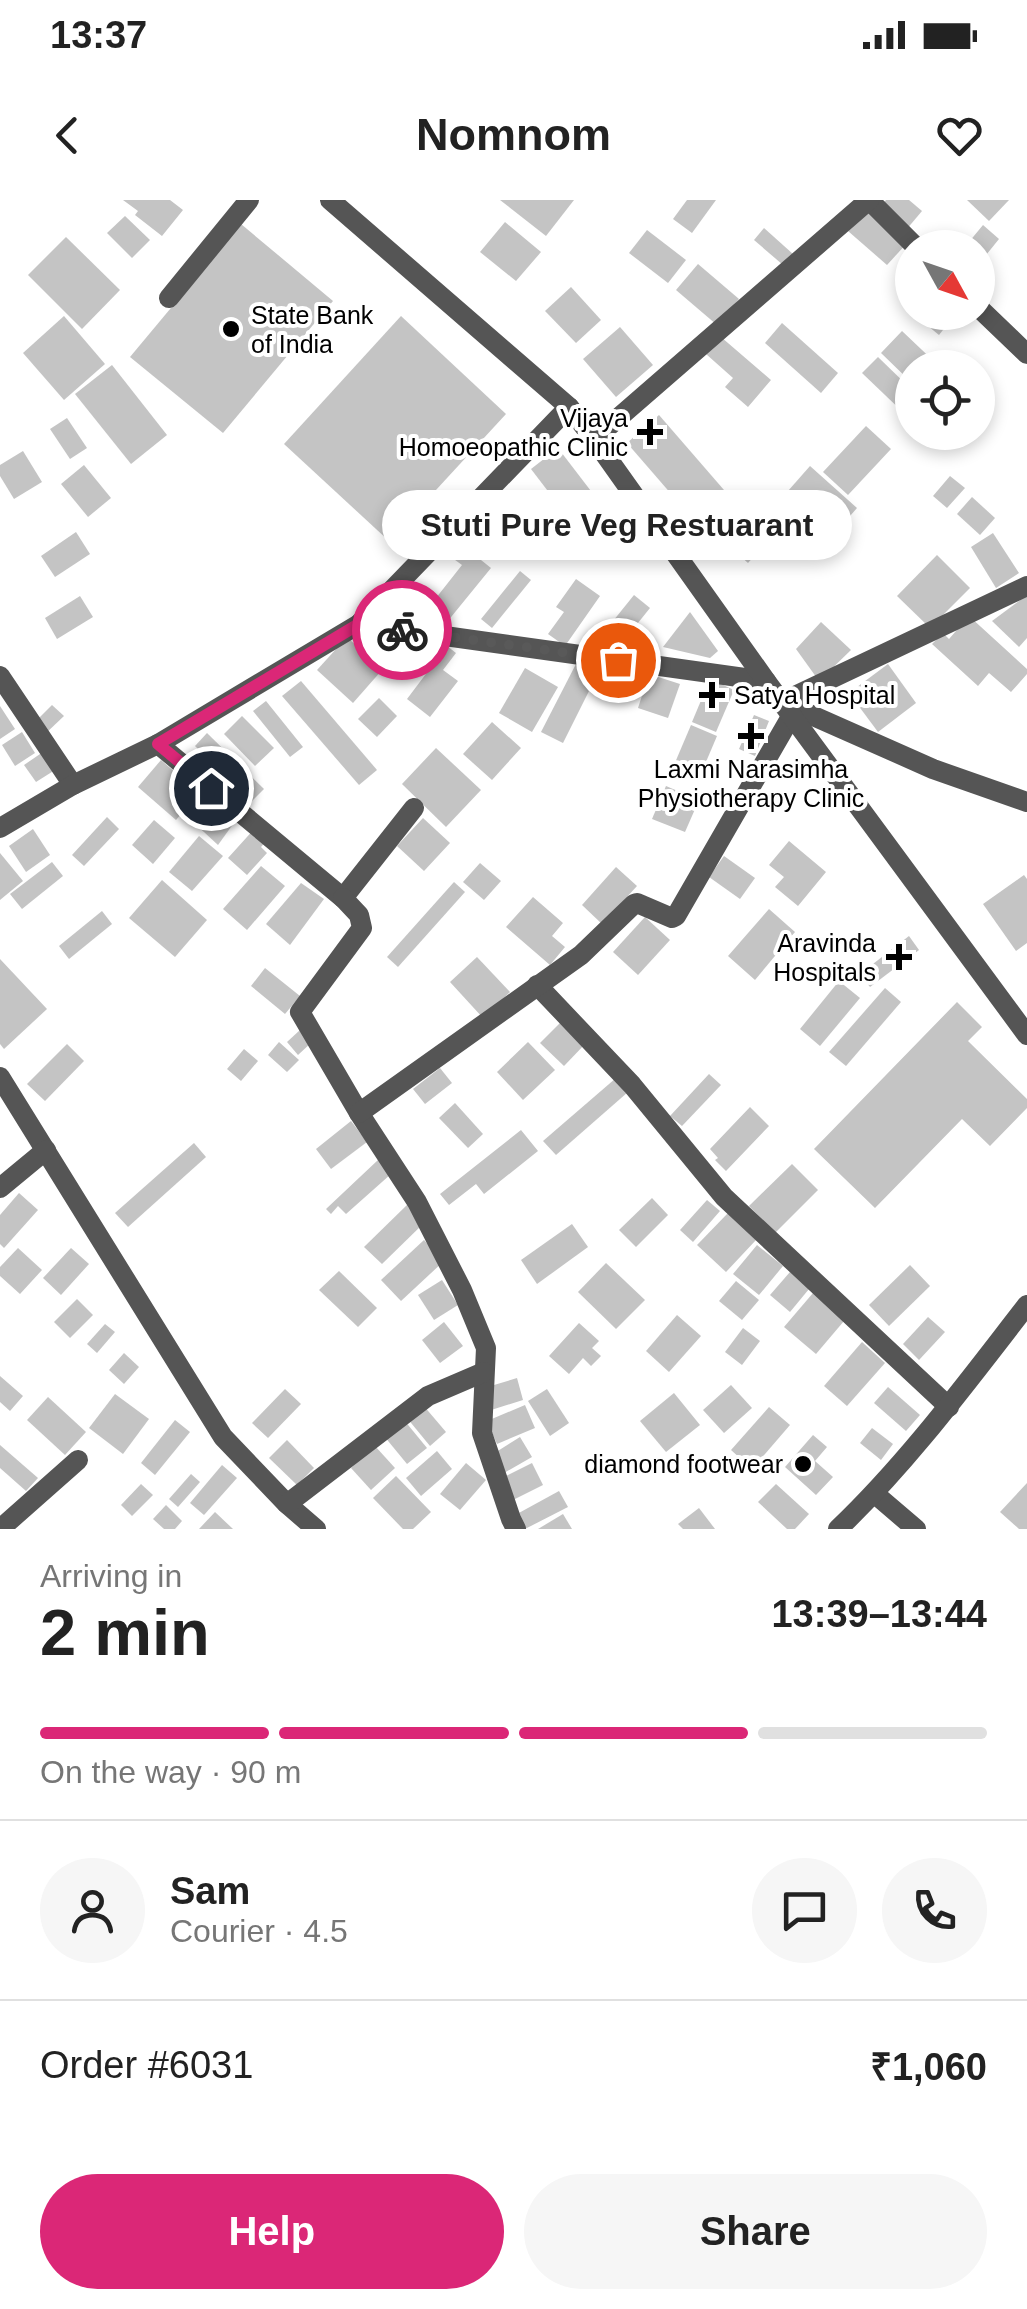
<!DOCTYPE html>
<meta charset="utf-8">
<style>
body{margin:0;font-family:Arial,sans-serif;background:#f6f6f6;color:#222;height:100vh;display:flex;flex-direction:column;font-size:38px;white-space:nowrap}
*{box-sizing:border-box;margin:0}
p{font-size:32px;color:#767676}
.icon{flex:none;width:55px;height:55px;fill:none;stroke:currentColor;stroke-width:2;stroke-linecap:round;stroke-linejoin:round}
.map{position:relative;height:1329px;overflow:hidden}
.sheet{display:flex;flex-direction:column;background:#fff;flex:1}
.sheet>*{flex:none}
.needle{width:65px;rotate:130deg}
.controls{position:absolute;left:895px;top:30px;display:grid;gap:20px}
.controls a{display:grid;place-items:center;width:100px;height:100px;border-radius:50%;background:#fff;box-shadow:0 5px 15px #0003;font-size:50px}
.pin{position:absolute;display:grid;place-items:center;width:85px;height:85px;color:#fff;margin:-42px;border:5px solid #fff;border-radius:50%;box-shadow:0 2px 10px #0007}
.courier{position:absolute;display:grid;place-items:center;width:100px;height:100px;margin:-50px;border:8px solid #db2777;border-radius:50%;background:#fff;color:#222;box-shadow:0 2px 12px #0007}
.bubble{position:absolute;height:70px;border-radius:35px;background:#fff;box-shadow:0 5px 15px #0003;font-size:32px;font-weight:800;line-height:70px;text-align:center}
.summary em{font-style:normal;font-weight:800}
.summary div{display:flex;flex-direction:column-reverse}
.summary{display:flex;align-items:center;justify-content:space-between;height:170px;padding:0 40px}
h1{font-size:65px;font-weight:800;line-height:75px}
.bar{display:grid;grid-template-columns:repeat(4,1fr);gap:15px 10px;align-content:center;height:120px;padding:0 40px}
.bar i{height:12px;border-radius:8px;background:#e0e0e0}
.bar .on{background:#db2777}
.bar p{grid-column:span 4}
.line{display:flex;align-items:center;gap:25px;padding:0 40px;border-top:2px solid #e0e0e0}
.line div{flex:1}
.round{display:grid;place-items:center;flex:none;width:105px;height:105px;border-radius:52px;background:#f6f6f6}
.cta{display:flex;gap:20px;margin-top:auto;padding:20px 40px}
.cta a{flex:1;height:115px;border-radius:60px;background:#db2777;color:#fff;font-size:40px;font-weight:800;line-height:115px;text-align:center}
.cta a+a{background:#f6f6f6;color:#222}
.status{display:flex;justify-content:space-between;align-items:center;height:70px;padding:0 50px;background:#fff;direction:ltr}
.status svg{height:28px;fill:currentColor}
header{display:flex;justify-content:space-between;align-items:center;height:130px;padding:0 40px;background:#fff;font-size:45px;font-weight:800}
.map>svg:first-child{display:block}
</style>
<div class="status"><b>13:37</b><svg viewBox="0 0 49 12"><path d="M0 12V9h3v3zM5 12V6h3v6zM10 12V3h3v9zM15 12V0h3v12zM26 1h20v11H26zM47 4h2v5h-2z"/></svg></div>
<header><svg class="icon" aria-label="back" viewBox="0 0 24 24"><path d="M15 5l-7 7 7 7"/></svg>Nomnom<svg class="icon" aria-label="heart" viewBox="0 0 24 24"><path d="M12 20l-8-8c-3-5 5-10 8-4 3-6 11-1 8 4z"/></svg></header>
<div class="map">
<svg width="1027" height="1329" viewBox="0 0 1027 1329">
<rect width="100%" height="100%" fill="#fff"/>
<g fill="#c4c4c4">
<path d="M123,0H170L183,10L162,36L135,15L138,11Z"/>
<path d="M500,0H574L546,36Z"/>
<path d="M687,0H716L692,33L673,19Z"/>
<path d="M886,0H909L922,11L906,30L879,8Z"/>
<path d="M967,0H1009L989,21Z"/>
<path d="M868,8L908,42L887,65L848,31Z"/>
<path d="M125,16L150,40L132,58L107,33Z"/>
<path d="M505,22L541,52L516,81L480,52Z"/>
<path d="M241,24L333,101L223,233L130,157Z"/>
<path d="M983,25L999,39L978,65V48H964Z"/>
<path d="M764,28L793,54L783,65L754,40Z"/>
<path d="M647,30L686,60L668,83L629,53Z"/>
<path d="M66,37L120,90L82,129L28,75Z"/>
<path d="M698,64L739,99L717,125L676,90Z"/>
<path d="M571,87L601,120L576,143L545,111Z"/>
<path d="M921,112H957L939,135L917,117Z"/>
<path d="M64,116L105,164L64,200L23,153Z"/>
<path d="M401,116L506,214L389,341L284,244Z"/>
<path d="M782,123L838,173L821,193L765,143Z"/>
<path d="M620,127L653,165L616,197L583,159Z"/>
<path d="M902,131L941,168H912V183L881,153Z"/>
<path d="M721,137L771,180L748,207L725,187L733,178L706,154Z"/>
<path d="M878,157L912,190V213L908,217L862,173Z"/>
<path d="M112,165L167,235L131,264L75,194Z"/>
<path d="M659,215L724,290L692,318L627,243Z"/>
<path d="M67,218L87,248L70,259L50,229Z"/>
<path d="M866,226L891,249L848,295L823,272Z"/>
<path d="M558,248L620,329L593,350L531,269Z"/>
<path d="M23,251L42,282L14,299L0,276V265Z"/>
<path d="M84,265L111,298L88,317L61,284Z"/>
<path d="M810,266L857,308L813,358L766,316Z"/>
<path d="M950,276L965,288L947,308L933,296Z"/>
<path d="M721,295L733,306L706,335L694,323Z"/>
<path d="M972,297L995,318L980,335L957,314Z"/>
<path d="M478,318L509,345L501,355L469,327Z"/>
<path d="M762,326L773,335L748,363L738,354Z"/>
<path d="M76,332L90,354L55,377L41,356Z"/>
<path d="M993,333L1019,373L996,388L971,347Z"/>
<path d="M461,344L491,368L447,422L438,415L445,405L436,398L462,365L451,357Z"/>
<path d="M937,355L970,388L930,428L897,396Z"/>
<path d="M520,371L531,380L492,428L481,419Z"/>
<path d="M576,379L600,396L565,446L548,434L564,412L556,407Z"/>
<path d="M634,395L650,408L625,439L609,426Z"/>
<path d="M1027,395V438L1019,447L992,421Z"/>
<path d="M80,396L93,417L57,439L45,418Z"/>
<path d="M690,412L718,451L710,458L663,447Z"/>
<path d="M969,416L1027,469V474L1011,492L989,473L978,486L932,444L943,433L949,439Z"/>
<path d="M821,422L851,450L819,481L796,449Z"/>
<path d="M347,437L382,470L353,503L317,470Z"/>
<path d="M447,446L456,453L443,470L458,481L430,517L407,499Z"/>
<path d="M577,462L598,473L563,543L541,532Z"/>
<path d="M888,464L916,503L878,532L849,493Z"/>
<path d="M525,468L558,487L532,532L499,513Z"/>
<path d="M649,474L680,484L668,518L638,508Z"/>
<path d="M710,479L734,490L716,532L692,522Z"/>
<path d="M301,481L377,570L359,585L282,496Z"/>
<path d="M379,498L397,516L377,537L358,519Z"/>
<path d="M266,501L303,547L290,557L253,511Z"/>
<path d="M52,505L64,516L44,535L33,524Z"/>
<path d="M0,506L15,529L0,539Z"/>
<path d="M754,515L769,521L755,556L739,549Z"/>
<path d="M242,516L274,548L255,566L224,534Z"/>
<path d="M492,522L521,548L492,580L463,554Z"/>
<path d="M691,525L717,536L700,576L674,565Z"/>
<path d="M22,532L35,553L15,566L2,545Z"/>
<path d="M207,533L264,589L251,602L195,546Z"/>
<path d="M436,548L481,590L446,627L402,584Z"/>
<path d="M43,552L55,570L36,582L24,565Z"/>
<path d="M161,560L199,593L176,620L138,587Z"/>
<path d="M666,586L699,600L685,632L652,619Z"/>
<path d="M211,600L236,620L218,645L191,620Z"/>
<path d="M107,617L119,629L84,666L72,655Z"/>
<path d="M423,618L450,643L424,671L397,646Z"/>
<path d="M154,620L175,638L153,664L132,645Z"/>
<path d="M257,626L269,638L261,647L267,653L247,675L228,658Z"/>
<path d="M33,629L50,655L26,672L9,646Z"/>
<path d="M199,636L223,656L192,691L169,672Z"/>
<path d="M789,641L826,672L798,706L775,687L784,677L769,665Z"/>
<path d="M0,653L23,681L0,700Z"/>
<path d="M724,656L755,678L740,699L709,677Z"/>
<path d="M52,662L63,676L22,709L10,694Z"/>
<path d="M480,663L501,681L484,700L463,682Z"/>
<path d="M261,666L285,686L247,730L223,709Z"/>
<path d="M616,667L637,686L602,724L582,705Z"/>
<path d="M1024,675L1027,679V743L1016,751L983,704Z"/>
<path d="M162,680L207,720L175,757L129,718Z"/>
<path d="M454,682L465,692L398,767L387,757Z"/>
<path d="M301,683L324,699L290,745L266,724Z"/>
<path d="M533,697L563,723L552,736L565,747L550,765L506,727Z"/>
<path d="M769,709L795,732L755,780L728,756Z"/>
<path d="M102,711L112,724L69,759L59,746Z"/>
<path d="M645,717L670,740L638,775L613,752Z"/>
<path d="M909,736L919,750L870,787L860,774Z"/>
<path d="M477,757L510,792L483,818L450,782Z"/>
<path d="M0,759L47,809L4,849L0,844Z"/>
<path d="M265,768L300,796L285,814L251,786Z"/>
<path d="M839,781L860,798L820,846L800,829Z"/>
<path d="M885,788L901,802L846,866L829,852Z"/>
<path d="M957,802L982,827L968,841L1027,899V908L990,946L962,919L875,1008L814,949Z"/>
<path d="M564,819L587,842L564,866L540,843Z"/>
<path d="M300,830L312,842L298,855L287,842Z"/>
<path d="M279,842L299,860L287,872L268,855Z"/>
<path d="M528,842L555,870L523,900L497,872Z"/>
<path d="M67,844L84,861L45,901L27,884Z"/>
<path d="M244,849L258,861L241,881L227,869Z"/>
<path d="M440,868L452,883L425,904L413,889Z"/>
<path d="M709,874L721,885L682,926L670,916Z"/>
<path d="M616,878L628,892L556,955L543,941Z"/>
<path d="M455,903L483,934L468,948L439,918Z"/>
<path d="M750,907L769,926L726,971L715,960L718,958L710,949Z"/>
<path d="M351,921L367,942L331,969L316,949Z"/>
<path d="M521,930L538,951L484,994L476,984L449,1005L440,994Z"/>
<path d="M194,943L206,957L128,1027L115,1013Z"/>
<path d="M378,960L391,974L346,1014L338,1006L331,1014L326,1009Z"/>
<path d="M792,964L818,990L775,1033L749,1006Z"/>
<path d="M19,993L38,1010L4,1048L0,1044V1015Z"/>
<path d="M652,998L668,1015L636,1047L619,1030Z"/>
<path d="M707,1000L720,1011L693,1042L680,1030Z"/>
<path d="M408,1004L425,1022L382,1064L364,1047Z"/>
<path d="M728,1013L756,1040L726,1072L697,1045Z"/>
<path d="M572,1024L588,1047L537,1084L521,1060Z"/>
<path d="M424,1040L444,1061L401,1101L381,1080Z"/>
<path d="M757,1045L783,1066L759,1095L733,1074Z"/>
<path d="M18,1048L42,1070L20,1094L0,1076V1067Z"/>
<path d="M71,1048L89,1064L61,1095L43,1078Z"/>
<path d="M606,1063L645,1100L616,1129L578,1092Z"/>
<path d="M910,1065L930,1086L889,1126L869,1105Z"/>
<path d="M339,1071L377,1108L358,1127L319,1090Z"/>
<path d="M790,1072L809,1089L790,1112L770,1095Z"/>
<path d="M442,1080L458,1105L434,1120L418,1095Z"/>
<path d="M736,1081L759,1100L742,1120L719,1101Z"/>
<path d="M813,1093L844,1121L816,1154L784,1127Z"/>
<path d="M77,1099L93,1115L70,1138L54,1122Z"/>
<path d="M677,1115L701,1136L669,1172L646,1151Z"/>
<path d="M928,1117L945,1132L919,1160L903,1144Z"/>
<path d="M444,1122L463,1146L440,1163L422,1140Z"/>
<path d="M579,1123L599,1141L592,1148L601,1156L591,1166L583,1158L569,1174L549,1156Z"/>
<path d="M105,1124L115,1132L97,1153L87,1144Z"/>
<path d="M743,1128L760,1141L742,1165L725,1152Z"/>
<path d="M862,1142L885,1163L847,1206L824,1186Z"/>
<path d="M124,1153L139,1167L124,1184L109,1170Z"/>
<path d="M0,1176L23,1196L10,1211L0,1202Z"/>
<path d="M517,1178L523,1200L488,1211L494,1185Z"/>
<path d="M731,1185L752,1208L724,1233L703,1210Z"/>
<path d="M888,1187L920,1215L906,1231L874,1203Z"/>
<path d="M285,1189L301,1204L268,1238L252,1223Z"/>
<path d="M547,1189L569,1223L550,1236L528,1201Z"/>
<path d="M674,1193L700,1225L666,1252L640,1221Z"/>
<path d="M115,1194L149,1219L123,1254L89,1228Z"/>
<path d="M48,1197L86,1232L65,1255L27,1220Z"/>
<path d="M423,1205L446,1232L430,1246L407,1218Z"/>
<path d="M525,1205L535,1228L497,1244L487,1221Z"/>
<path d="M769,1207L790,1225L752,1269L731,1250Z"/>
<path d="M175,1220L190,1232L155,1275L141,1263Z"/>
<path d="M404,1220L427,1248L407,1264L384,1236Z"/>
<path d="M872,1228L893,1244L881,1260L860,1243Z"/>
<path d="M813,1235L827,1247L815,1261L833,1277L816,1295L785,1267Z"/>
<path d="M520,1237L532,1257L504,1273L493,1254Z"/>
<path d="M287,1240L314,1268L297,1285L269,1258Z"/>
<path d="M0,1245L38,1278L26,1291L0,1268Z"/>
<path d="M375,1246L395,1268L371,1290L351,1268Z"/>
<path d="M437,1251L452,1269L421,1296L406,1278Z"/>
<path d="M466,1263L486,1280L460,1310L440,1294Z"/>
<path d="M532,1263L543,1285L511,1301L500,1279Z"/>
<path d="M222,1265L237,1278L204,1315L190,1303Z"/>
<path d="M191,1274L200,1282L178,1307L169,1299Z"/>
<path d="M396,1276L431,1312L413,1329H403L373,1298Z"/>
<path d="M1027,1283V1329H1019L1000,1312Z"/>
<path d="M141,1284L153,1295L132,1316L121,1305Z"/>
<path d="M776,1284L809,1314L795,1329H787L758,1302Z"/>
<path d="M559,1291L568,1307L525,1329L517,1314Z"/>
<path d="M166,1305L182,1321L175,1329H164L153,1319Z"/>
<path d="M699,1308L715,1329H683L678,1324Z"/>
<path d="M215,1312L233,1329H199Z"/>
<path d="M563,1314L572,1329H538Z"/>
</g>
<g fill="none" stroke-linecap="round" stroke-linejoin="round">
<g stroke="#555" stroke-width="20">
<path d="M869,0L917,48"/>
<path d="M169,98L249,0"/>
<path d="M978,107L1027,154"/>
<path d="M594,239L869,0"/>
<path d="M359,424L766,481"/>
<path d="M0,476L73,585"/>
<path d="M782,502L1027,386"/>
<path d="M784,503L933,569L1027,602"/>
<path d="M158,544L343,698L414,608"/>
<path d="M0,628L73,585L158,544L359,424L569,207"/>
<path d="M343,698L359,715L362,728L300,812L359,913L417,1002L462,1090L486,1148L482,1233L511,1319L516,1329"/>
<path d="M537,785L632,885L724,997L949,1207"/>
<path d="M0,877L223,1237L287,1304L316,1329"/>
<path d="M359,913L581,755L634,704L637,703L672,718L676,716L792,515"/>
<path d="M0,988L46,950"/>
<path d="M875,1294L916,1329"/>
<path d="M287,1304L428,1196L484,1172"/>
<path d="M0,1329L78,1260"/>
<path d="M838,1329C909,1261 967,1182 1027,1105"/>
</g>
<path stroke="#555" stroke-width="20" d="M330,0L569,207L594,239L766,481L1027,835"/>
</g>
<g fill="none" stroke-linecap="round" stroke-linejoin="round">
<path stroke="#595959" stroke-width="10" stroke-dasharray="0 18" d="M402,430L618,460"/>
<path stroke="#db2777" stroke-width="12" d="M211,588L158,544L359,424L402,430"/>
</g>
<g fill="#000" stroke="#fff" stroke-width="4">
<circle cx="231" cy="129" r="10"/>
<path d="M645 217h10v10h10v10h-10v10h-10v-10h-10v-10h10z"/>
<path d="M707 480h10v10h10v10h-10v10h-10v-10h-10v-10h10z"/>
<path d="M746 521h10v10h10v10h-10v10h-10v-10h-10v-10h10z"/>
<path d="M894 742h10v10h10v10h-10v10h-10v-10h-10v-10h10z"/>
<circle cx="803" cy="1264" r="10"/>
</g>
<g text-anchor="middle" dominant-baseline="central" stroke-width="8" stroke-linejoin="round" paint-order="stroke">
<g font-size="25" fill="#000" stroke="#fff" text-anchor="end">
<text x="251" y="115" text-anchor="start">State Bank<tspan x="251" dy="29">of India</tspan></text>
<text x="628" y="218">Vijaya<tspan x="628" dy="29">Homoeopathic Clinic</tspan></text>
<text x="734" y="495" text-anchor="start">Satya Hospital</text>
<text x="751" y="569" text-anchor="middle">Laxmi Narasimha<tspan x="751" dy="29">Physiotherapy Clinic</tspan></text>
<text x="876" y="743">Aravinda<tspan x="876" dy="29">Hospitals</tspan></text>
<text x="783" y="1264">diamond footwear</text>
</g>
</g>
</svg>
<div class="controls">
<a><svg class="needle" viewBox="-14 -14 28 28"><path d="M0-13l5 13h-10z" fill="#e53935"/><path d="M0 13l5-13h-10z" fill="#767676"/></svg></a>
<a><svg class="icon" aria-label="locate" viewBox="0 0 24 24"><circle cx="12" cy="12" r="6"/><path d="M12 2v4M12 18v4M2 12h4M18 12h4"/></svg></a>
</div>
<div class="pin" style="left:618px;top:460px;background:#ea580c"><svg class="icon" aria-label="bag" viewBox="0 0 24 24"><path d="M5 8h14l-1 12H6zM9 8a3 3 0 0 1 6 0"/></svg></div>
<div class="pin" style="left:211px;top:588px;background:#1f2937"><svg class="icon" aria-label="home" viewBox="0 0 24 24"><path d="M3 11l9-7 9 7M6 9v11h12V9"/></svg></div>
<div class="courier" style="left:402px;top:430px"><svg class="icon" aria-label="bike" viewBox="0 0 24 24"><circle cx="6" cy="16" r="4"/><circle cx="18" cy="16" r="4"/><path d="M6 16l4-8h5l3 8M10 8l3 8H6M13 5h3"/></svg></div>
<div class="bubble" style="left:382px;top:290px;width:470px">Stuti Pure Veg Restuarant</div>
</div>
<section class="sheet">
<div class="summary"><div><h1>2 min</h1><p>Arriving in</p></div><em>13:39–13:44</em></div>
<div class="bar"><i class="on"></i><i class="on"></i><i class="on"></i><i></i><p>On the way · 90 m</p></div>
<div class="line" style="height:180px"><a class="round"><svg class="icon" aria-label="person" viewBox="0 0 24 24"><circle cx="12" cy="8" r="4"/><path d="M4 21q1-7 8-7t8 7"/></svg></a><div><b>Sam</b><p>Courier · 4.5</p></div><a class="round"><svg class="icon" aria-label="chat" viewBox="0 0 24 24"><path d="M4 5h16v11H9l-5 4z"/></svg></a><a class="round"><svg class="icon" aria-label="phone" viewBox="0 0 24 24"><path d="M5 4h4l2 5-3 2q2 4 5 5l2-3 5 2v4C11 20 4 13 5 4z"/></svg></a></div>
<div class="line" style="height:130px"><div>Order #6031</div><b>₹1,060</b></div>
<div class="cta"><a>Help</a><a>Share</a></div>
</section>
